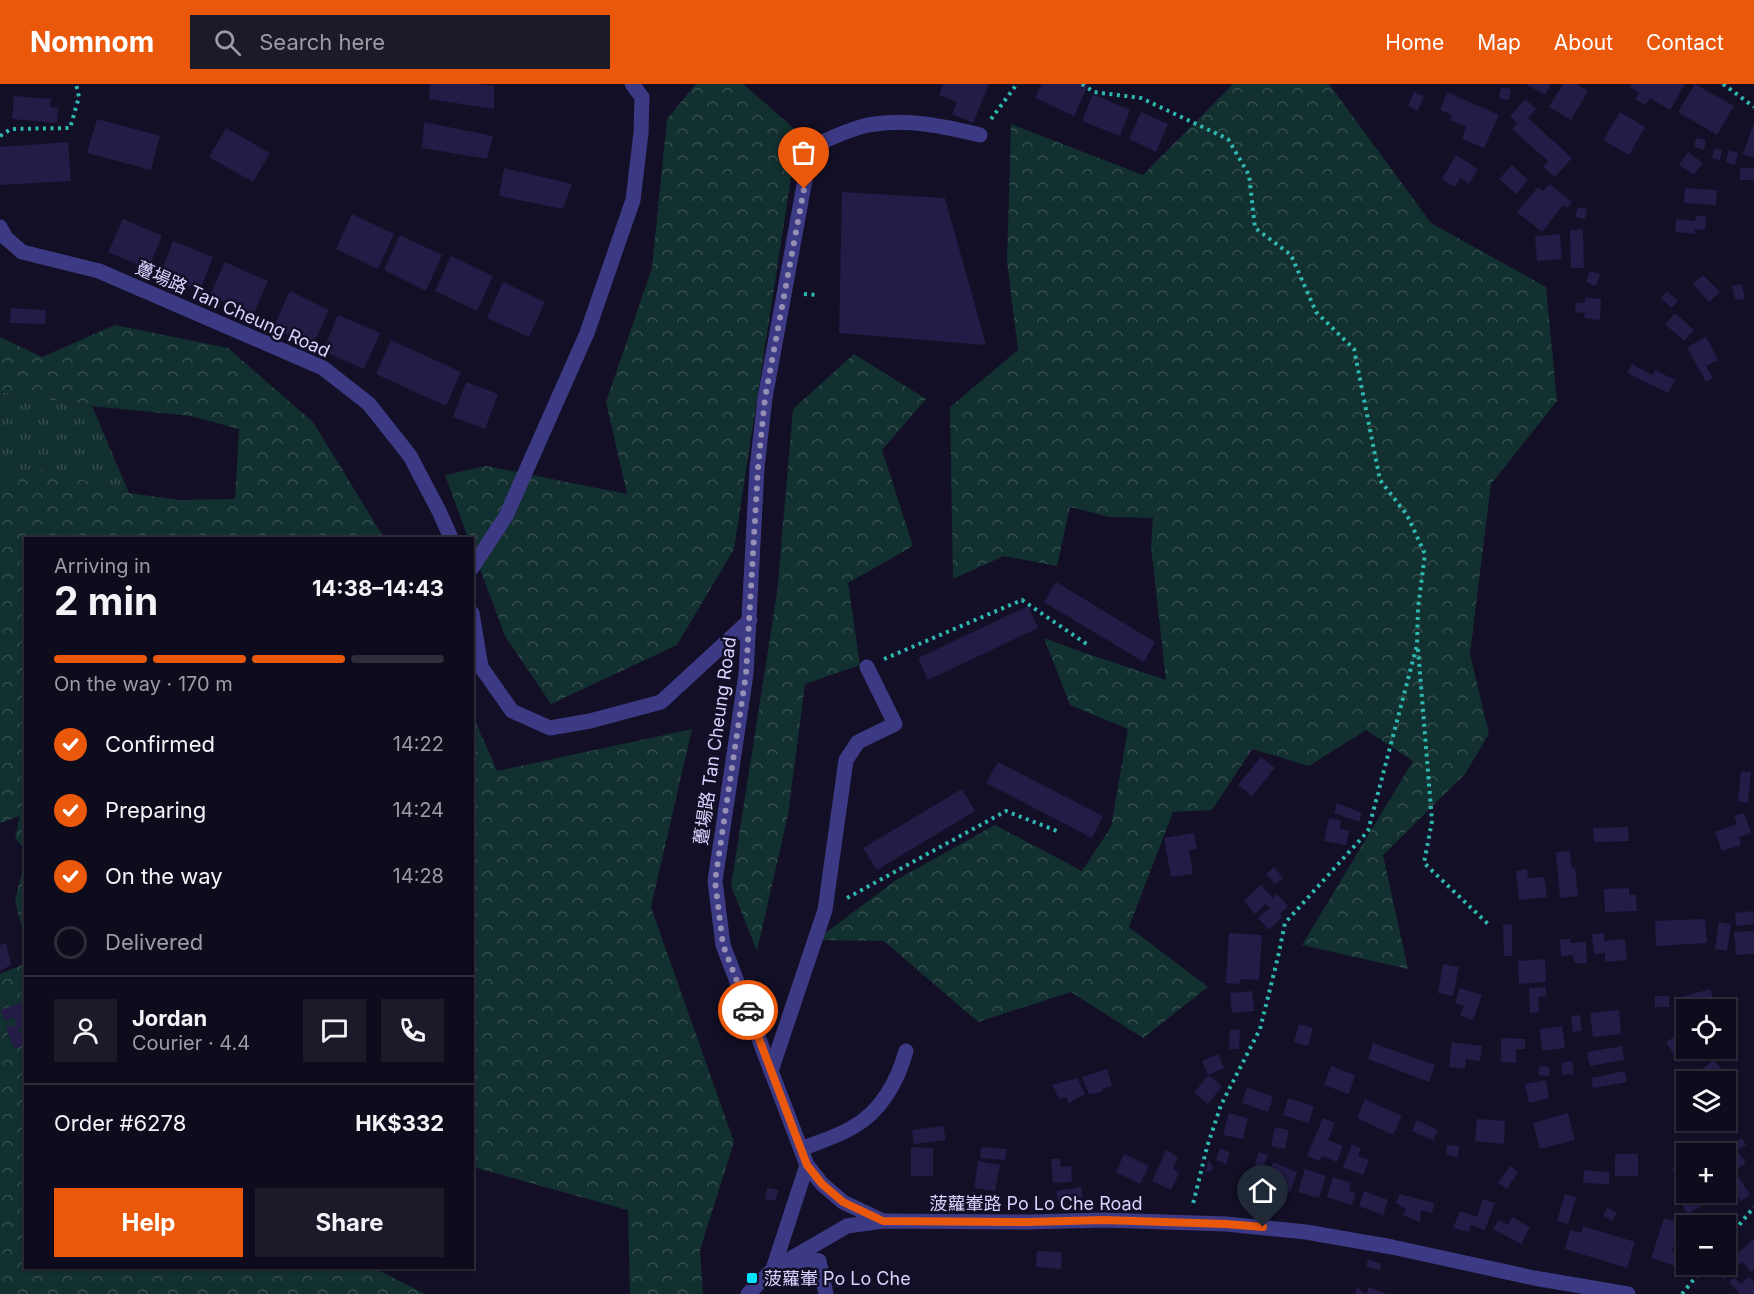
<!DOCTYPE html>
<meta charset="utf-8">
<style>
body{margin:0;font-family:Inter,"Noto Sans TC",sans-serif;background:#1c1929;color:#f1f3f6;height:100vh;display:flex;flex-direction:column;font-size:22px;white-space:nowrap}
*{box-sizing:border-box;margin:0}
p{font-size:20px;color:#9b9ba3}
.icon{flex:none;width:33px;height:33px;fill:none;stroke:currentColor;stroke-width:2;stroke-linecap:round;stroke-linejoin:round}
.map{position:relative;flex:1;overflow:hidden}
.drawer{position:absolute;left:24px;top:453px;width:450px;height:732px;display:flex;flex-direction:column;background:#0e0b1c;border-radius:0px;box-shadow:0 2px 4px #0004,0 0 0 2px #2e2b3b}
.drawer>*{flex:none}
.controls{position:absolute;left:1676px;top:915px;display:grid;gap:12px}
.controls a{display:grid;place-items:center;width:60px;height:60px;border-radius:0px;background:#0e0b1c;box-shadow:0 2px 4px #0004,0 0 0 2px #2e2b3b;font-size:30px}
.pin{position:absolute;display:grid;place-items:center;width:51px;height:51px;color:#fff;margin:-62px -26px;border-radius:50% 50% 50% 0;rotate:-45deg;box-shadow:0 0 6px #0007}
.pin .icon{rotate:45deg}
.courier{position:absolute;display:grid;place-items:center;width:60px;height:60px;margin:-30px;border:4px solid #ea580c;border-radius:50%;background:#fff;color:#222;box-shadow:0 2px 8px #0007}
.overview em{font-style:normal;font-weight:700}
.overview div{display:flex;flex-direction:column-reverse}
.overview{display:flex;align-items:center;justify-content:space-between;height:102px;padding:0 30px}
h1{font-size:39px;font-weight:700;line-height:45px}
.bar{display:grid;grid-template-columns:repeat(4,1fr);gap:9px 6px;align-content:center;height:72px;padding:0 30px}
.bar i{height:8px;border-radius:4px;background:#2e2b3b}
.bar .selected{background:#ea580c}
.bar p{grid-column:span 4}
.line{display:flex;align-items:center;gap:15px;padding:0 30px;border-top:2px solid #2e2b3b}
.line div{flex:1}
.round{display:grid;place-items:center;flex:none;width:63px;height:63px;border-radius:0px;background:#1c1929}
ol{padding:0 30px;list-style:none}
li{display:flex;align-items:center;gap:18px;height:66px}
li p{margin-inline-start:auto}
li .icon{padding:6px;border-radius:50%;background:#ea580c;color:#fff;stroke-width:4}
li:last-child{color:#9b9ba3}
li i{width:33px;height:33px;border:3px solid #2e2b3b;border-radius:50%}
.primary-button{display:flex;gap:12px;margin-top:auto;padding:12px 30px}
.primary-button a{flex:1;height:69px;border-radius:0px;background:#ea580c;color:#fff;font-size:24px;font-weight:700;line-height:69px;text-align:center}
.primary-button a+a{background:#1c1929;color:#f1f3f6}
header{display:flex;align-items:center;gap:36px;box-sizing:border-box;height:84px;padding:0 30px;background:#ea580c;color:#fff}
header strong{font-size:28px}
nav{display:flex;gap:33px;margin-inline-start:auto;font-size:21px}
.search{width:420px;height:54px;background:#1c1929;display:flex;align-items:center;gap:15px;box-sizing:border-box;padding:0 21px;border-radius:0px;color:#9b9ba3;font-size:22px}
.map>svg:first-child{display:block}
</style>
<header>
<strong>Nomnom</strong>
<div class="search"><svg class="icon" aria-label="search" viewBox="0 0 24 24"><circle cx="10" cy="10" r="6"/><path d="M15 15l6 6"/></svg>Search here</div>
<nav><a>Home</a><a>Map</a><a>About</a><a>Contact</a></nav>
</header>
<div class="map">
<svg width="1754" height="1210" viewBox="0 0 1754 1210">
<defs>
<pattern id="grass-tufts" width="24" height="20" patternUnits="userSpaceOnUse" patternTransform="scale(1.5)"><rect width="24" height="20" fill="#12302f"/><path d="M3 7l-1-3M5 7V3M7 7l1-3M15 17l-1-3M17 17v-4M19 17l1-3" fill="none" stroke="#344d4e"/></pattern>
<pattern id="forest-crowns" width="20" height="18" patternUnits="userSpaceOnUse" patternTransform="scale(1.5)"><rect width="20" height="18" fill="#12302f"/><path d="M2 6a3 3 0 1 1 6 0M12 15a3 3 0 1 1 6 0" fill="none" stroke="#344d4e"/></pattern>
</defs>
<rect width="100%" height="100%" fill="#130f26"/>
<path fill="url(#grass-tufts)" d="M0,308L92,322L129,409L45,385L0,390Z"/>
<g fill="url(#forest-crowns)">
<path d="M696,0H743L798,48L734,465L677,561L551,620L505,552L473,466L472,454H468L445,391L486,382L627,410L606,318L652,184L667,35Z"/>
<path d="M1233,0H1329L1431,139L1546,203L1557,317L1491,400L1470,570L1489,650L1465,690L1383,771L1408,885L1302,861L1413,677L1366,646L1309,682L1252,665L1212,726L1173,728L1129,843L1208,903L1143,954L1071,908L978,938L884,857L816,856L896,796L995,741L1082,787L1111,743L1128,645L1070,621L1044,554L1085,569L1166,596L1151,462L1153,434L1109,433L1070,423L1057,482L1004,472L953,495L950,323L1018,266L1007,178L1011,40L1143,91Z"/>
<path d="M115,241L228,264L313,338L384,454H26L25,765L15,754L20,732L0,739V390L45,385L129,409L180,416L235,415L239,345L191,332L92,322L0,308V253L42,273Z"/>
<path d="M854,270L926,315L882,366L913,462L848,499L860,581L805,600L788,731L757,867L731,802L777,509L793,325Z"/>
<path d="M473,632L497,687L692,645L651,823L734,1058L700,1166L703,1210H630L628,1126L473,1083Z"/>
<path d="M25,775V856L15,817Z"/>
<path d="M25,880L26,1184H374L425,1210H0V890Z"/>
</g>
<g fill="#241b47">
<path d="M430,0H479L494,2V25L429,15Z"/>
<path d="M943,0H989L973,39L952,30L957,18L939,11Z"/>
<path d="M1042,0H1086L1088,1L1074,32L1035,14Z"/>
<path d="M1526,0H1551L1545,11Z"/>
<path d="M1563,0H1576L1588,7L1571,36L1549,23Z"/>
<path d="M1632,0H1685L1670,26L1650,14L1645,21L1635,15L1639,9L1630,3Z"/>
<path d="M1695,0L1734,22L1717,51L1678,28Z"/>
<path d="M1501,3L1511,5L1509,16L1499,14Z"/>
<path d="M1414,8L1424,12L1418,27L1408,22Z"/>
<path d="M1447,8L1499,31L1484,64L1462,55L1466,43L1450,36L1452,31L1440,26Z"/>
<path d="M1093,10L1130,26L1120,52L1082,37Z"/>
<path d="M14,12L51,15L50,23L58,24L57,39L12,35Z"/>
<path d="M1525,15L1536,25L1528,34L1572,74L1555,93L1543,83L1548,77L1512,45L1517,39L1510,33Z"/>
<path d="M1141,28L1168,40L1156,68L1129,55Z"/>
<path d="M1620,28L1645,43L1629,71L1603,56Z"/>
<path d="M97,35L160,52L151,86L87,69Z"/>
<path d="M424,38L493,52L487,75L422,64Z"/>
<path d="M1754,39V74L1743,70Z"/>
<path d="M226,44L270,69L253,98L209,73Z"/>
<path d="M1696,54L1706,56L1704,66L1694,63Z"/>
<path d="M68,58L71,97L0,101V63Z"/>
<path d="M1714,64L1722,66L1720,76L1712,74Z"/>
<path d="M1729,66L1738,69L1735,81L1726,78Z"/>
<path d="M1688,68L1703,79L1694,91L1679,81Z"/>
<path d="M1456,71L1478,85L1469,100L1460,94L1455,103L1442,95Z"/>
<path d="M1512,81L1528,96L1516,110L1499,95Z"/>
<path d="M504,84L572,100L563,125L499,112Z"/>
<rect x="1740" y="84" width="14" height="12"/>
<path d="M1550,100L1572,118L1567,124L1563,121L1542,148L1517,128L1538,103L1543,107Z"/>
<path d="M1685,104L1717,106L1716,121L1684,119Z"/>
<path d="M842,108L945,114L986,261L839,249Z"/>
<path d="M1578,123L1587,125L1585,135L1575,133Z"/>
<path d="M352,130L394,150L378,185L336,165Z"/>
<path d="M1696,131L1706,133L1705,146L1695,145V150L1675,148L1676,135L1695,137Z"/>
<path d="M123,135L162,152L148,185L108,168Z"/>
<path d="M1583,145L1584,184H1571L1570,146Z"/>
<path d="M1560,150L1562,175L1537,177L1535,152Z"/>
<path d="M400,151L442,171L426,207L384,186Z"/>
<path d="M173,157L213,173L200,207L160,191Z"/>
<path d="M451,172L493,192L477,227L435,207Z"/>
<path d="M225,178L268,197L253,231L210,211Z"/>
<path d="M1590,187L1600,190L1596,202L1586,198Z"/>
<path d="M1703,191L1720,208L1709,218L1693,200Z"/>
<path d="M503,198L545,218L529,253L487,234Z"/>
<path d="M1742,200L1745,215L1735,216L1732,202Z"/>
<path d="M290,207L329,226L312,263L273,244Z"/>
<path d="M1667,207L1678,217L1672,224L1661,214Z"/>
<path d="M1585,214L1601,215L1600,236L1584,234L1585,229L1575,228L1576,219H1585Z"/>
<path d="M11,224L46,226L45,240L10,239Z"/>
<path d="M1675,229L1694,246L1684,257L1665,240Z"/>
<path d="M338,231L380,249L364,285L323,267Z"/>
<path d="M1706,253L1718,276L1706,282L1713,294L1706,298L1687,263Z"/>
<path d="M391,256L461,288L446,322L376,290Z"/>
<path d="M1632,280L1652,291L1655,286L1675,296L1668,309L1627,289Z"/>
<path d="M466,298L498,310L485,345L453,333Z"/>
<path d="M1056,498L1155,558L1144,578L1044,518Z"/>
<path d="M1028,522L1038,544L928,596L918,574Z"/>
<path d="M1261,673L1275,684L1252,712L1238,701Z"/>
<path d="M998,678L1103,732L1092,754L986,699Z"/>
<path d="M1741,687L1751,688L1748,719L1738,717Z"/>
<path d="M962,705L975,727L877,786L863,764Z"/>
<path d="M1337,719L1362,729L1359,738L1334,729Z"/>
<path d="M1744,729L1751,749L1739,753L1741,761L1722,767L1715,748L1737,740L1734,732Z"/>
<path d="M1329,734L1341,736L1340,744L1349,747L1346,761L1324,757Z"/>
<path d="M1628,743L1629,757L1594,758L1593,744Z"/>
<path d="M1194,749L1197,765L1189,766L1193,790L1171,793L1164,754Z"/>
<path d="M1570,767L1572,785L1575,784L1578,812L1560,814L1556,768Z"/>
<path d="M1274,783L1283,794L1275,800L1266,790Z"/>
<path d="M1527,785L1528,794L1544,793L1547,813L1519,816L1516,787Z"/>
<path d="M1261,801L1273,814L1277,810L1288,822L1280,830L1282,833L1269,846L1258,834L1270,824L1266,820L1255,830L1244,817Z"/>
<path d="M1629,804V811H1636L1637,827L1605,828L1604,805Z"/>
<path d="M1753,827L1754,840L1736,842L1735,829Z"/>
<path d="M1705,835L1707,859L1656,862L1655,837Z"/>
<path d="M1719,838L1731,840L1727,867L1715,865Z"/>
<path d="M1512,840V872H1504L1503,841Z"/>
<path d="M1754,847V870L1736,871L1734,848Z"/>
<path d="M1229,849L1262,851L1259,896L1240,895V900L1226,899Z"/>
<path d="M1604,849V857L1625,855L1627,876L1605,878V869L1594,870L1592,850Z"/>
<path d="M1560,855H1570V859L1586,858L1587,879H1574L1573,871L1561,872Z"/>
<path d="M6,859L11,881L0,887V861Z"/>
<path d="M1545,875L1546,898L1519,900L1518,877Z"/>
<path d="M1443,880L1459,883L1453,912L1438,909Z"/>
<path d="M1546,903V912L1538,913L1539,928L1530,929L1529,904Z"/>
<path d="M1460,904L1482,911L1473,936L1460,931L1464,922L1455,919Z"/>
<path d="M1710,905L1716,924L1685,926L1681,913Z"/>
<path d="M1252,907L1254,927L1232,929L1230,909Z"/>
<rect x="1655" y="912" width="14" height="11"/>
<path d="M26,917V942L17,945L20,948L26,947V960L15,965L5,943L16,941L14,933L5,937L0,926Z"/>
<path d="M1619,926L1621,950L1593,953L1590,929Z"/>
<path d="M1580,931L1582,947L1573,948L1571,932Z"/>
<path d="M1299,940L1313,944L1308,962L1294,958Z"/>
<path d="M1562,942L1565,964L1542,967L1540,945Z"/>
<path d="M1230,945L1240,946L1239,965H1229Z"/>
<path d="M1686,946V964H1697L1698,968L1678,979L1666,958Z"/>
<path d="M1501,954L1525,955V965H1516V979L1501,978Z"/>
<path d="M1452,958L1482,962L1480,977L1466,975L1465,985L1449,983Z"/>
<path d="M1373,959L1435,981L1429,998L1368,975Z"/>
<path d="M1622,962L1624,976L1590,982L1587,968Z"/>
<path d="M1218,970L1224,984L1208,991L1202,977Z"/>
<path d="M1713,976L1737,1002L1725,1014V998H1704L1697,990Z"/>
<path d="M1572,977L1574,990L1563,991L1561,979Z"/>
<path d="M1331,982L1355,991L1349,1010L1324,1001Z"/>
<path d="M1539,982L1550,983L1549,992L1539,991Z"/>
<path d="M1107,985L1112,1002L1102,1005L1103,1008L1089,1010L1082,993Z"/>
<path d="M1625,987L1627,998L1593,1004L1591,994Z"/>
<path d="M1208,991L1222,1002L1208,1020L1194,1009Z"/>
<path d="M1077,994L1085,1010L1069,1019L1066,1013L1059,1015L1052,1001Z"/>
<path d="M1546,996L1549,1014L1529,1019L1525,1000Z"/>
<path d="M1247,1003L1273,1013L1268,1028L1242,1019Z"/>
<path d="M1288,1014L1314,1022L1309,1039L1283,1031Z"/>
<path d="M1365,1015L1402,1032L1393,1051L1357,1034Z"/>
<path d="M1229,1029L1248,1034L1243,1055L1223,1051Z"/>
<path d="M1568,1029L1575,1056L1540,1065L1533,1039Z"/>
<path d="M1323,1034L1335,1039L1328,1056L1343,1062L1337,1078L1322,1072L1319,1077L1307,1072Z"/>
<path d="M1477,1035L1505,1037L1504,1060L1475,1057Z"/>
<path d="M1417,1036L1438,1046L1433,1056L1412,1047Z"/>
<path d="M943,1042L946,1056L914,1060L912,1046Z"/>
<path d="M1275,1043L1289,1046L1285,1065L1271,1062Z"/>
<path d="M1742,1054L1746,1061L1737,1066L1746,1079L1735,1087L1750,1111L1741,1117L1725,1092V1076L1731,1072L1726,1065Z"/>
<path d="M1352,1060L1361,1064L1358,1072L1369,1076L1363,1091L1343,1083Z"/>
<path d="M1447,1061L1459,1062L1458,1073L1446,1071Z"/>
<path d="M911,1063L933,1064V1092H911Z"/>
<path d="M981,1063L1007,1065L1005,1076L980,1074Z"/>
<path d="M1220,1064L1230,1069L1226,1080L1216,1076Z"/>
<path d="M1166,1066L1178,1073L1173,1084L1179,1089L1171,1106L1152,1097Z"/>
<path d="M1259,1068L1268,1071L1262,1087L1253,1084Z"/>
<path d="M1124,1070L1149,1082L1140,1100L1116,1088Z"/>
<rect x="1615" y="1070" width="23" height="22"/>
<path d="M1051,1075H1060L1061,1083L1071,1082L1072,1098L1053,1099Z"/>
<path d="M1208,1076L1213,1082L1212,1087L1206,1088Z"/>
<path d="M1685,1076L1686,1088L1678,1093L1672,1085Z"/>
<path d="M978,1077L1000,1081L995,1107L974,1104Z"/>
<path d="M1273,1078L1297,1088L1290,1108L1276,1102L1277,1099L1267,1095Z"/>
<path d="M1510,1082L1518,1088L1507,1105L1498,1099Z"/>
<path d="M1305,1085L1326,1092L1319,1114L1298,1108Z"/>
<path d="M1584,1086L1609,1088V1100L1583,1099Z"/>
<path d="M1333,1093L1351,1099L1349,1107L1356,1109L1352,1121L1327,1113Z"/>
<path d="M1686,1098V1108H1700L1707,1118L1688,1130L1679,1117L1685,1113L1678,1103Z"/>
<path d="M1081,1103L1083,1113L1058,1117L1056,1107Z"/>
<path d="M767,1104L779,1106L775,1117L765,1115Z"/>
<path d="M1364,1107L1388,1116L1383,1131L1359,1122Z"/>
<path d="M1400,1110L1434,1119L1432,1129L1421,1126L1420,1138L1403,1131L1406,1125L1396,1119Z"/>
<path d="M1565,1110L1576,1113L1568,1140L1557,1137Z"/>
<path d="M1483,1115L1495,1119L1485,1146L1471,1141L1469,1148L1453,1144L1460,1127L1477,1133Z"/>
<path d="M1607,1124L1617,1129L1612,1137L1603,1132Z"/>
<path d="M1512,1133L1530,1143L1521,1160L1493,1145L1499,1136L1508,1141Z"/>
<path d="M1664,1134L1686,1141L1685,1165L1674,1161L1672,1167L1682,1171L1678,1183L1651,1174Z"/>
<path d="M1583,1142L1635,1158L1627,1184L1565,1165L1570,1146L1581,1149Z"/>
<path d="M1754,1155V1186L1751,1188L1743,1178L1736,1183L1730,1176Z"/>
<path d="M1037,1167L1062,1168L1061,1185L1036,1183Z"/>
<path d="M1368,1175L1381,1180L1380,1186L1366,1183Z"/>
<path d="M1727,1180L1731,1188L1724,1196L1719,1189Z"/>
<path d="M1734,1193L1741,1200L1749,1193L1754,1198V1210H1740L1729,1198Z"/>
<path d="M1357,1203L1366,1210H1355Z"/>
<path d="M1369,1203L1387,1210H1366Z"/>
</g>
<g fill="none" stroke-linecap="round" stroke-linejoin="round">
<g stroke="#2fb8b0" stroke-width="4" stroke-dasharray="3 4.5" stroke-linecap="butt">
<path d="M1082,0L1094,8L1141,14L1228,55L1249,91L1255,144L1291,171L1316,228L1354,265L1380,396L1407,431L1425,470L1418,524L1417,561L1368,747L1285,839L1278,873L1260,945L1221,1021L1207,1063L1193,1120"/>
<path d="M1723,0L1754,23"/>
<path d="M991,35L1017,0"/>
<path d="M0,52L11,45L70,44L79,13L76,0"/>
<path d="M804,210L819,211"/>
<path d="M1418,565L1432,737L1424,779L1488,840"/>
<path d="M884,575L1022,516L1088,561"/>
<path d="M847,814L1006,727L1057,747"/>
<path d="M1725,1158L1754,1123"/>
<path d="M1682,1210L1706,1180"/>
</g>
<g stroke="#3d3a85" stroke-width="15">
<path d="M0,143L6,154L22,168L99,187L323,284L369,320L410,372L439,427L451,454"/>
<path d="M472,484L506,432L587,249L633,116L641,49L642,13L632,0"/>
<path d="M472,529L481,583L512,627L550,644L590,637L661,618L750,536"/>
<path d="M771,987L825,826L846,676L858,658L895,640L867,583"/>
<path d="M801,1065C818,1058 837,1053 853,1043C881,1028 898,996 906,967"/>
<path d="M883,1137L843,1118L822,1100L807,1081L723,861L715,797L746,590L757,384L765,314L811,63C829,55 849,45 868,41C907,34 943,42 980,51"/>
<path d="M790,1180L807,1175L819,1177L826,1210"/>
<path d="M773,1185L807,1081"/>
<path d="M748,1210L773,1185L847,1142L883,1137L1027,1138L1104,1136L1226,1140L1306,1148L1392,1163L1534,1194L1628,1210"/>
</g>
</g>
<g fill="none" stroke-linecap="round" stroke-linejoin="round">
<path stroke="#948fb3" stroke-width="6" stroke-dasharray="0 10.8" d="M748,926L723,861L715,797L746,590L758,384L765,314L804,105"/>
<path stroke="#ea580c" stroke-width="8" d="M748,926L807,1081L822,1100L843,1118L883,1137L1027,1138L1104,1136L1226,1140L1263,1143"/>
</g>
<rect fill="#00e5ff" stroke="#130f26" stroke-width="2" x="746" y="1188" width="12" height="12" rx="3"/>
<g text-anchor="middle" dominant-baseline="central" stroke-width="5" stroke-linejoin="round" paint-order="stroke">
<g font-size="18" fill="#d9d4ff" stroke="#130f26">
<text transform="translate(233 225) rotate(24)">躉場路 Tan Cheung Road</text>
<text transform="translate(715 657) rotate(-82)">躉場路 Tan Cheung Road</text>
<text x="1036" y="1119">菠蘿輋路 Po Lo Che Road</text>
</g>
<g font-size="18" fill="#d9d4ff" stroke="#130f26" text-anchor="start">
<text x="764" y="1194">菠蘿輋 Po Lo Che</text>
</g>
</g>
</svg>
<div class="controls">
<a><svg class="icon" aria-label="locate" viewBox="0 0 24 24"><circle cx="12" cy="12" r="6"/><path d="M12 2v4M12 18v4M2 12h4M18 12h4"/></svg></a>
<a><svg class="icon" aria-label="layers" viewBox="0 0 24 24"><path d="M12 4l9 5-9 5-9-5zM3 14l9 5 9-5"/></svg></a>
<a>+</a>
<a>−</a>
</div>
<div class="pin" style="left:804px;top:105px;background:#ea580c"><svg class="icon" aria-label="bag" viewBox="0 0 24 24"><path d="M5 8h14l-1 12H6zM9 8a3 3 0 0 1 6 0"/></svg></div>
<div class="pin" style="left:1263px;top:1143px;background:#1f2937"><svg class="icon" aria-label="home" viewBox="0 0 24 24"><path d="M3 11l9-7 9 7M6 9v11h12V9"/></svg></div>
<div class="courier" style="left:748px;top:926px"><svg class="icon" aria-label="car" viewBox="0 0 24 24"><path d="M5 17H2v-5l4-1 3-4h7l3 4 3 1v5h-3M9 17h6M6 11h13"/><circle cx="7" cy="17" r="2"/><circle cx="17" cy="17" r="2"/></svg></div>
<section class="drawer">
<div class="overview"><div><h1>2 min</h1><p>Arriving in</p></div><em>14:38–14:43</em></div>
<div class="bar"><i class="selected"></i><i class="selected"></i><i class="selected"></i><i></i><p>On the way · 170 m</p></div>
<ol>
<li><svg class="icon" aria-label="check" viewBox="0 0 24 24"><path d="M5 12l5 5 9-10"/></svg>Confirmed<p>14:22</p></li>
<li><svg class="icon" aria-label="check" viewBox="0 0 24 24"><path d="M5 12l5 5 9-10"/></svg>Preparing<p>14:24</p></li>
<li><svg class="icon" aria-label="check" viewBox="0 0 24 24"><path d="M5 12l5 5 9-10"/></svg>On the way<p>14:28</p></li>
<li><i></i>Delivered</li>
</ol>
<div class="line" style="height:108px"><a class="round"><svg class="icon" aria-label="person" viewBox="0 0 24 24"><circle cx="12" cy="8" r="4"/><path d="M4 21q1-7 8-7t8 7"/></svg></a><div><b>Jordan</b><p>Courier · 4.4</p></div><a class="round"><svg class="icon" aria-label="chat" viewBox="0 0 24 24"><path d="M4 5h16v11H9l-5 4z"/></svg></a><a class="round"><svg class="icon" aria-label="phone" viewBox="0 0 24 24"><path d="M5 4h4l2 5-3 2q2 4 5 5l2-3 5 2v4C11 20 4 13 5 4z"/></svg></a></div>
<div class="line" style="height:78px"><div>Order #6278</div><b>HK$332</b></div>
<div class="primary-button"><a>Help</a><a>Share</a></div>
</section>
</div>
